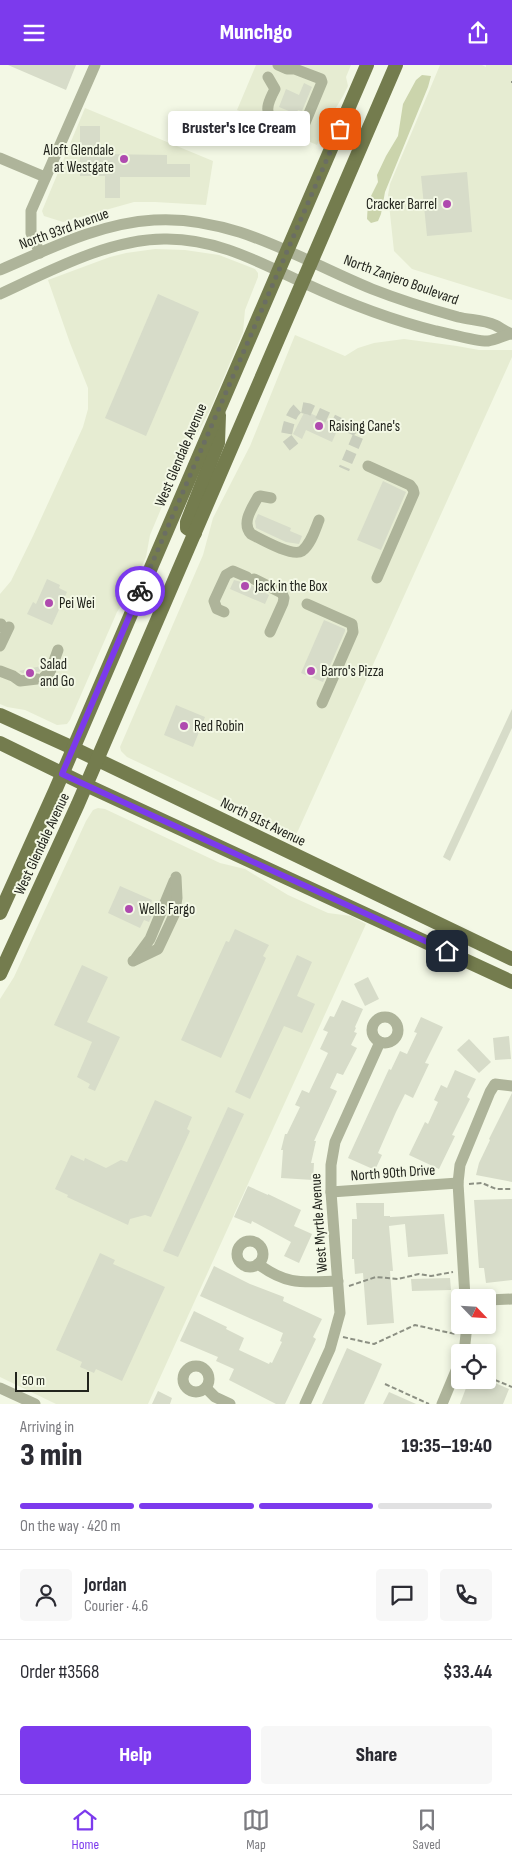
<!DOCTYPE html>
<meta charset="utf-8">
<style>
body{margin:0;font-family:"Sofia Sans Condensed",sans-serif;background:#f7f7f7;color:#2b2b33;height:100vh;display:flex;flex-direction:column;font-size:19px;white-space:nowrap}
*{box-sizing:border-box;margin:0}
p{font-size:16px;color:#7c7c81}
.icon{flex:none;width:28px;height:28px;fill:none;stroke:currentColor;stroke-width:2;stroke-linecap:round;stroke-linejoin:round}
.map{position:relative;height:1339px;overflow:hidden}
.drawer{display:flex;flex-direction:column;background:#fff;flex:1}
.drawer>*{flex:none}
.needle{width:32px;rotate:115deg}
.controls{position:absolute;left:451px;top:1224px;display:grid;gap:10px}
.controls a{display:grid;place-items:center;width:45px;height:45px;border-radius:5px;background:#fff;box-shadow:0 2px 8px #0003;font-size:25px}
.scale{position:absolute;left:15px;bottom:12px;width:74px;box-sizing:border-box;padding-left:5px;border:2px solid #22241d;border-top:0;font-size:14px;line-height:18px;white-space:nowrap;color:#22241d;-webkit-text-stroke:4px #f3f8e5;paint-order:stroke}
.pin{position:absolute;display:grid;place-items:center;width:42px;height:42px;color:#fff;margin:-21px;border-radius:10px;box-shadow:0 2px 8px #0006}
.courier{position:absolute;display:grid;place-items:center;width:50px;height:50px;margin:-25px;border:4px solid #7c3aed;border-radius:50%;background:#fff;color:#222;box-shadow:0 1px 6px #0007}
.bubble{position:absolute;height:35px;border-radius:5px;background:#fff;box-shadow:0 2px 8px #0003;font-size:16px;font-weight:800;line-height:35px;text-align:center}
.overview em{font-style:normal;font-weight:800}
.overview div{display:flex;flex-direction:column-reverse}
.overview{display:flex;align-items:center;justify-content:space-between;height:85px;padding:0 20px}
h1{font-size:32px;font-weight:800;line-height:38px}
.bar{display:grid;grid-template-columns:repeat(4,1fr);gap:8px 5px;align-content:center;height:60px;padding:0 20px}
.bar i{height:6px;border-radius:4px;background:#e1e1e2}
.bar .selected{background:#7c3aed}
.bar p{grid-column:span 4}
.line{display:flex;align-items:center;gap:12px;padding:0 20px;border-top:1px solid #e1e1e2}
.line div{flex:1}
.round{display:grid;place-items:center;flex:none;width:52px;height:52px;border-radius:5px;background:#f7f7f7}
.action{display:flex;gap:10px;margin-top:auto;padding:10px 20px}
.action a{flex:1;height:58px;border-radius:5px;background:#7c3aed;color:#fff;font-size:20px;font-weight:800;line-height:58px;text-align:center}
.action a+a{background:#f7f7f7;color:#2b2b33}
header{display:flex;justify-content:space-between;align-items:center;height:65px;padding:0 20px;background:#7c3aed;color:#fff;font-size:22px;font-weight:800}
.tab-bar{display:flex;justify-content:space-around;align-items:center;height:70px;border-top:1px solid #e1e1e2;background:#fff;font-size:14px;color:#7c7c81}
.tab-bar a{display:grid;justify-items:center;gap:2px}
.tab-bar .selected{color:#7c3aed}
.map>svg:first-child{display:block}
</style>
<header><svg class="icon" aria-label="menu" viewBox="0 0 24 24"><path d="M4 6h16M4 12h16M4 18h16"/></svg>Munchgo<svg class="icon" aria-label="share" viewBox="0 0 24 24"><path d="M12 15V3M7 8l5-5 5 5M5 13v7h14v-7"/></svg></header>
<div class="map">
<svg width="512" height="1339" viewBox="0 0 512 1339">
<rect width="100%" height="100%" fill="#f3f8e5"/>
<g fill="#e6ecd2">
<path d="M256,0H351L346,12L348,21L343,31L328,56L317,80L237,45Z"/>
<path d="M440,0H482L486,2V0H512V235L412,204L394,186L388,130L390,119Z"/>
<path d="M85,43L213,96L206,140L155,137H134L63,157L44,151L42,146Z"/>
<path d="M155,184L185,185L219,190L255,204L258,208V212L245,245L243,267L209,347L177,406L150,470L146,492L132,523L117,547L70,655L67,659L57,660L25,645L7,642L0,639V529L11,516L33,471L83,362L88,344V323L70,278L48,215L110,192L126,188Z"/>
<path d="M295,270L345,291L358,283L374,278L404,274L457,281L479,285H512V292L292,779L277,768L220,736L127,692L121,686L120,682L203,490L213,453L250,381Z"/>
<path d="M98,743L105,744L220,798L245,804L288,830L328,848L351,851L366,859L148,1339H56L0,1312V934L14,912L86,756L93,745Z"/>
</g>
<path fill="#cbd4ac" d="M422,10L431,11L428,22L385,127L381,149L378,156L371,158L367,154L368,137L378,117L377,110L386,91L398,71L403,39L416,15Z"/>
<g fill="#d7dcc9">
<path d="M8,0H76L66,25Z"/>
<path d="M304,18L312,22L302,46L298,45L296,49L279,42L286,24L299,30Z"/>
<path d="M80,61H100V89L167,90V99H190V112H120V133H105V111H80Z"/>
<path d="M467,107L472,167L427,171L421,111Z"/>
<path d="M158,229L199,247L146,371L105,353Z"/>
<path d="M305,346L339,361L332,377L306,365L302,374L293,369Z"/>
<path d="M383,416L406,427L381,485L357,475Z"/>
<path d="M258,449L291,463L290,466L302,471L299,479L286,477L256,463L255,456Z"/>
<path d="M47,514L60,520L59,523L67,527L52,560L27,549L33,537L36,539Z"/>
<path d="M234,515L249,519L269,530L265,539L230,524Z"/>
<path d="M324,555L345,564V566L323,617L301,608Z"/>
<path d="M41,601L42,604L39,607L22,608L19,606Z"/>
<path d="M176,640L205,652L193,682L164,670Z"/>
<path d="M512,644V663L450,796L443,792Z"/>
<path d="M120,821L152,835L151,839L156,841L149,857L144,855L140,863L108,848Z"/>
<path d="M235,864L269,880L263,891L266,893L221,993L181,975L226,876L229,877Z"/>
<path d="M297,890L312,897L297,931L315,939L302,968L284,961L250,1034L235,1027Z"/>
<path d="M82,900L108,912L87,957L120,972L95,1026L88,1023L90,1019L77,1012L92,977L54,960Z"/>
<path d="M368,912L379,934L365,941L354,919Z"/>
<path d="M342,935L363,944L355,962L356,963L354,967L357,968L351,980L357,983L343,1010L337,1008L330,1023L337,1026L314,1076H316L311,1098H314L313,1115L281,1113L283,1085H281L285,1069H287L300,1042L295,1040L302,1025L309,1028L328,988L320,984L328,967L323,965L330,951L334,952Z"/>
<path d="M421,952L443,962L425,998L429,999L413,1033L405,1029L396,1047L378,1088L382,1090L375,1105L348,1093L389,1004L391,1005L400,986L407,989L417,968L414,967Z"/>
<path d="M509,971L511,994L495,995L493,973Z"/>
<path d="M469,974L491,997L479,1008L457,985Z"/>
<path d="M455,1005L476,1014L467,1032L470,1034L452,1070L455,1071L439,1104L409,1090L425,1057L428,1059L438,1037L434,1035L441,1020L447,1023Z"/>
<path d="M512,1028V1117L476,1110L479,1098L490,1075L489,1074Z"/>
<path d="M155,1035L192,1052L187,1064L190,1066L151,1152L145,1150L130,1154L128,1160L67,1132L68,1130L55,1124L71,1090L84,1096L85,1093L106,1103L121,1095L127,1097Z"/>
<path d="M228,1042L244,1049L178,1192L163,1186Z"/>
<path d="M248,1121L268,1130V1129L301,1145L294,1161L312,1169L299,1198L284,1191L291,1177L252,1156L251,1159L234,1152Z"/>
<path d="M512,1134V1215L486,1218L484,1203H479L474,1135Z"/>
<path d="M356,1138H384V1151H390V1152L444,1149L448,1189L408,1192L405,1159L389,1161L393,1206H390L394,1258L367,1260L363,1208L355,1209L354,1194H352V1154H357Z"/>
<path d="M100,1188L115,1195L113,1199L165,1222L122,1316L96,1304L94,1308L80,1302L82,1297L56,1285Z"/>
<path d="M214,1201L250,1219L284,1232L283,1236L322,1254L313,1272L316,1274L285,1339H276L229,1315L234,1304L216,1296L218,1292L180,1276L194,1246L227,1262L226,1264L244,1273L239,1285L269,1299L270,1297L272,1298L282,1277L280,1276L283,1268L200,1231Z"/>
<path d="M450,1213L451,1225L412,1226L411,1214Z"/>
<path d="M347,1283L382,1299L376,1313L364,1339H322Z"/>
<path d="M469,1315H488L509,1324L503,1339H460Z"/>
<path d="M158,1326L172,1333L170,1339H152Z"/>
<path d="M389,1327L416,1339H383Z"/>
</g>
<g fill="none" stroke-linecap="round" stroke-linejoin="round">
<path stroke="#c9cebd" stroke-width="11" stroke-dasharray="11 5.5" stroke-linecap="butt" d="M294,382L286,372C288,361 290,349 299,342L309,344L355,365L359,369L344,404"/>
<g stroke="#8c9083" stroke-width="2" stroke-dasharray="5 2.5" stroke-linecap="butt">
<path d="M511,17H512"/>
<path d="M469,1119L482,1118L496,1124H512"/>
<path d="M349,1221L376,1212L398,1214L419,1209L431,1211L453,1207"/>
<path d="M343,1272L374,1279L415,1260L455,1269"/>
<path d="M488,1312L512,1322"/>
<path d="M385,1319L429,1339"/>
</g>
<g stroke="#aeb49a" stroke-width="11">
<path d="M268,12L275,24C260,52 269,53 295,63L305,58L322,17L321,14L295,4H287L278,0"/>
<path d="M0,93L45,112"/>
<path d="M40,188L31,168V146L95,0"/>
<path d="M0,205C49,184 100,158 154,155C233,150 301,195 372,224C400,235 429,244 458,252C470,255 484,255 495,260C501,263 506,267 512,269"/>
<path d="M0,229C50,206 109,174 164,174C216,173 259,197 304,218C347,238 391,255 436,266C447,268 479,277 488,276C495,275 503,271 510,269"/>
<path d="M368,401L410,420L413,424L414,428L377,513"/>
<path d="M271,433L260,431L258,432C252,443 241,458 251,469C261,474 292,492 302,486C311,479 315,465 319,455"/>
<path d="M254,514L282,528L284,533L283,538L270,567"/>
<path d="M307,539L352,559L353,567L322,638"/>
<path d="M224,547L217,544L214,536L226,510L233,506L247,512"/>
<path d="M0,562L1,559"/>
<path d="M0,581L9,562"/>
<path d="M0,606L13,611L20,616L37,614"/>
<path d="M44,612L50,607L58,585"/>
<path d="M136,893L150,874L174,816"/>
<path d="M133,896L158,884L174,850L177,833L176,812"/>
<circle cx="385" cy="965" r="13"/>
<path d="M331,1127L458,1118"/>
<circle cx="250" cy="1189" r="13"/>
<path d="M258,1199C288,1221 303,1217 338,1216"/>
<path d="M465,1232L458,1118L460,1100L490,1027L495,1019L512,1021"/>
<path d="M488,1235L512,1234"/>
<path d="M464,1288L467,1260"/>
<circle cx="196" cy="1314" r="13"/>
<path d="M0,1323L35,1339"/>
<path d="M206,1323L215,1332L230,1339"/>
<path d="M305,1339L330,1284L340,1248L331,1127V1100L335,1077L380,977"/>
<path d="M442,1339L460,1296"/>
</g>
<g stroke="#747c4e" stroke-width="14">
<path d="M195,468L187,463V457L218,378L219,350"/>
<path d="M0,650L73,683L512,894"/>
<path d="M0,678L86,720L512,917"/>
<path d="M0,848L55,726L367,0"/>
<path d="M0,909L78,739L396,0"/>
</g>
</g>
<g fill="none" stroke-linecap="round" stroke-linejoin="round">
<path stroke="#6b6e63" stroke-width="5" stroke-dasharray="0 9" d="M140,526L340,64"/>
<path stroke="#7c3aed" stroke-width="6" d="M140,526L62,709L447,886"/>
</g>
<g fill="#af4aaf" stroke="#f3f8e5" stroke-width="2">
<circle cx="124" cy="94" r="5"/>
<circle cx="447" cy="139" r="5"/>
<circle cx="319" cy="361" r="5"/>
<circle cx="245" cy="521" r="5"/>
<circle cx="49" cy="538" r="5"/>
<circle cx="311" cy="606" r="5"/>
<circle cx="30" cy="608" r="5"/>
<circle cx="184" cy="661" r="5"/>
<circle cx="129" cy="844" r="5"/>
</g>
<g text-anchor="middle" dominant-baseline="central" stroke-width="4" stroke-linejoin="round" paint-order="stroke">
<g font-size="15" fill="#22241d" stroke="#f3f8e5" text-anchor="start">
<text x="114" y="85" text-anchor="end">Aloft Glendale<tspan x="114" dy="17">at Westgate</tspan></text>
<text x="437" y="139" text-anchor="end">Cracker Barrel</text>
<text x="329" y="361">Raising Cane's</text>
<text x="255" y="521">Jack in the Box</text>
<text x="59" y="538">Pei Wei</text>
<text x="40" y="599">Salad<tspan x="40" dy="17">and Go</tspan></text>
<text x="321" y="606">Barro's Pizza</text>
<text x="194" y="661">Red Robin</text>
<text x="139" y="844">Wells Fargo</text>
</g>
<g font-size="15" fill="#22241d" stroke="#f3f8e5">
<text transform="translate(64 164) rotate(-20)">North 93rd Avenue</text>
<text transform="translate(401 215) rotate(20)">North Zanjero Boulevard</text>
<text transform="translate(181 390) rotate(-67)">West Glendale Avenue</text>
<text transform="translate(263 757) rotate(26)">North 91st Avenue</text>
<text transform="translate(42 779) rotate(-65)">West Glendale Avenue</text>
<text transform="translate(393 1108) rotate(-4)">North 90th Drive</text>
<text transform="translate(319 1158) rotate(-94)">West Myrtle Avenue</text>
</g>
</g>
</svg>
<div class="controls">
<a><svg class="needle" viewBox="-14 -14 28 28"><path d="M0-13l5 13h-10z" fill="#e53935"/><path d="M0 13l5-13h-10z" fill="#7c7c81"/></svg></a>
<a><svg class="icon" aria-label="locate" viewBox="0 0 24 24"><circle cx="12" cy="12" r="6"/><path d="M12 2v4M12 18v4M2 12h4M18 12h4"/></svg></a>
</div>
<div class="scale">50 m</div>
<div class="pin" style="left:340px;top:64px;background:#ea580c"><svg class="icon" aria-label="bag" viewBox="0 0 24 24"><path d="M5 8h14l-1 12H6zM9 8a3 3 0 0 1 6 0"/></svg></div>
<div class="pin" style="left:447px;top:886px;background:#1f2937"><svg class="icon" aria-label="home" viewBox="0 0 24 24"><path d="M3 11l9-7 9 7M6 9v11h12V9"/></svg></div>
<div class="courier" style="left:140px;top:526px"><svg class="icon" aria-label="bike" viewBox="0 0 24 24"><circle cx="6" cy="16" r="4"/><circle cx="18" cy="16" r="4"/><path d="M6 16l4-8h5l3 8M10 8l3 8H6M13 5h3"/></svg></div>
<div class="bubble" style="left:168px;top:46px;width:142px">Bruster's Ice Cream</div>
</div>
<section class="drawer">
<div class="overview"><div><h1>3 min</h1><p>Arriving in</p></div><em>19:35–19:40</em></div>
<div class="bar"><i class="selected"></i><i class="selected"></i><i class="selected"></i><i></i><p>On the way · 420 m</p></div>
<div class="line" style="height:90px"><a class="round"><svg class="icon" aria-label="person" viewBox="0 0 24 24"><circle cx="12" cy="8" r="4"/><path d="M4 21q1-7 8-7t8 7"/></svg></a><div><b>Jordan</b><p>Courier · 4.6</p></div><a class="round"><svg class="icon" aria-label="chat" viewBox="0 0 24 24"><path d="M4 5h16v11H9l-5 4z"/></svg></a><a class="round"><svg class="icon" aria-label="phone" viewBox="0 0 24 24"><path d="M5 4h4l2 5-3 2q2 4 5 5l2-3 5 2v4C11 20 4 13 5 4z"/></svg></a></div>
<div class="line" style="height:65px"><div>Order #3568</div><b>$33.44</b></div>
<div class="action"><a>Help</a><a>Share</a></div>
</section>
<nav class="tab-bar">
<a class="selected"><svg class="icon" aria-label="home" viewBox="0 0 24 24"><path d="M3 11l9-7 9 7M6 9v11h12V9"/></svg>Home</a>
<a><svg class="icon" aria-label="map" viewBox="0 0 24 24"><path d="M3 6l6-2 6 2 6-2v14l-6 2-6-2-6 2zM9 4v14M15 6v14"/></svg>Map</a>
<a><svg class="icon" aria-label="saved" viewBox="0 0 24 24"><path d="M7 4h10v16l-5-4-5 4z"/></svg>Saved</a>
</nav>
